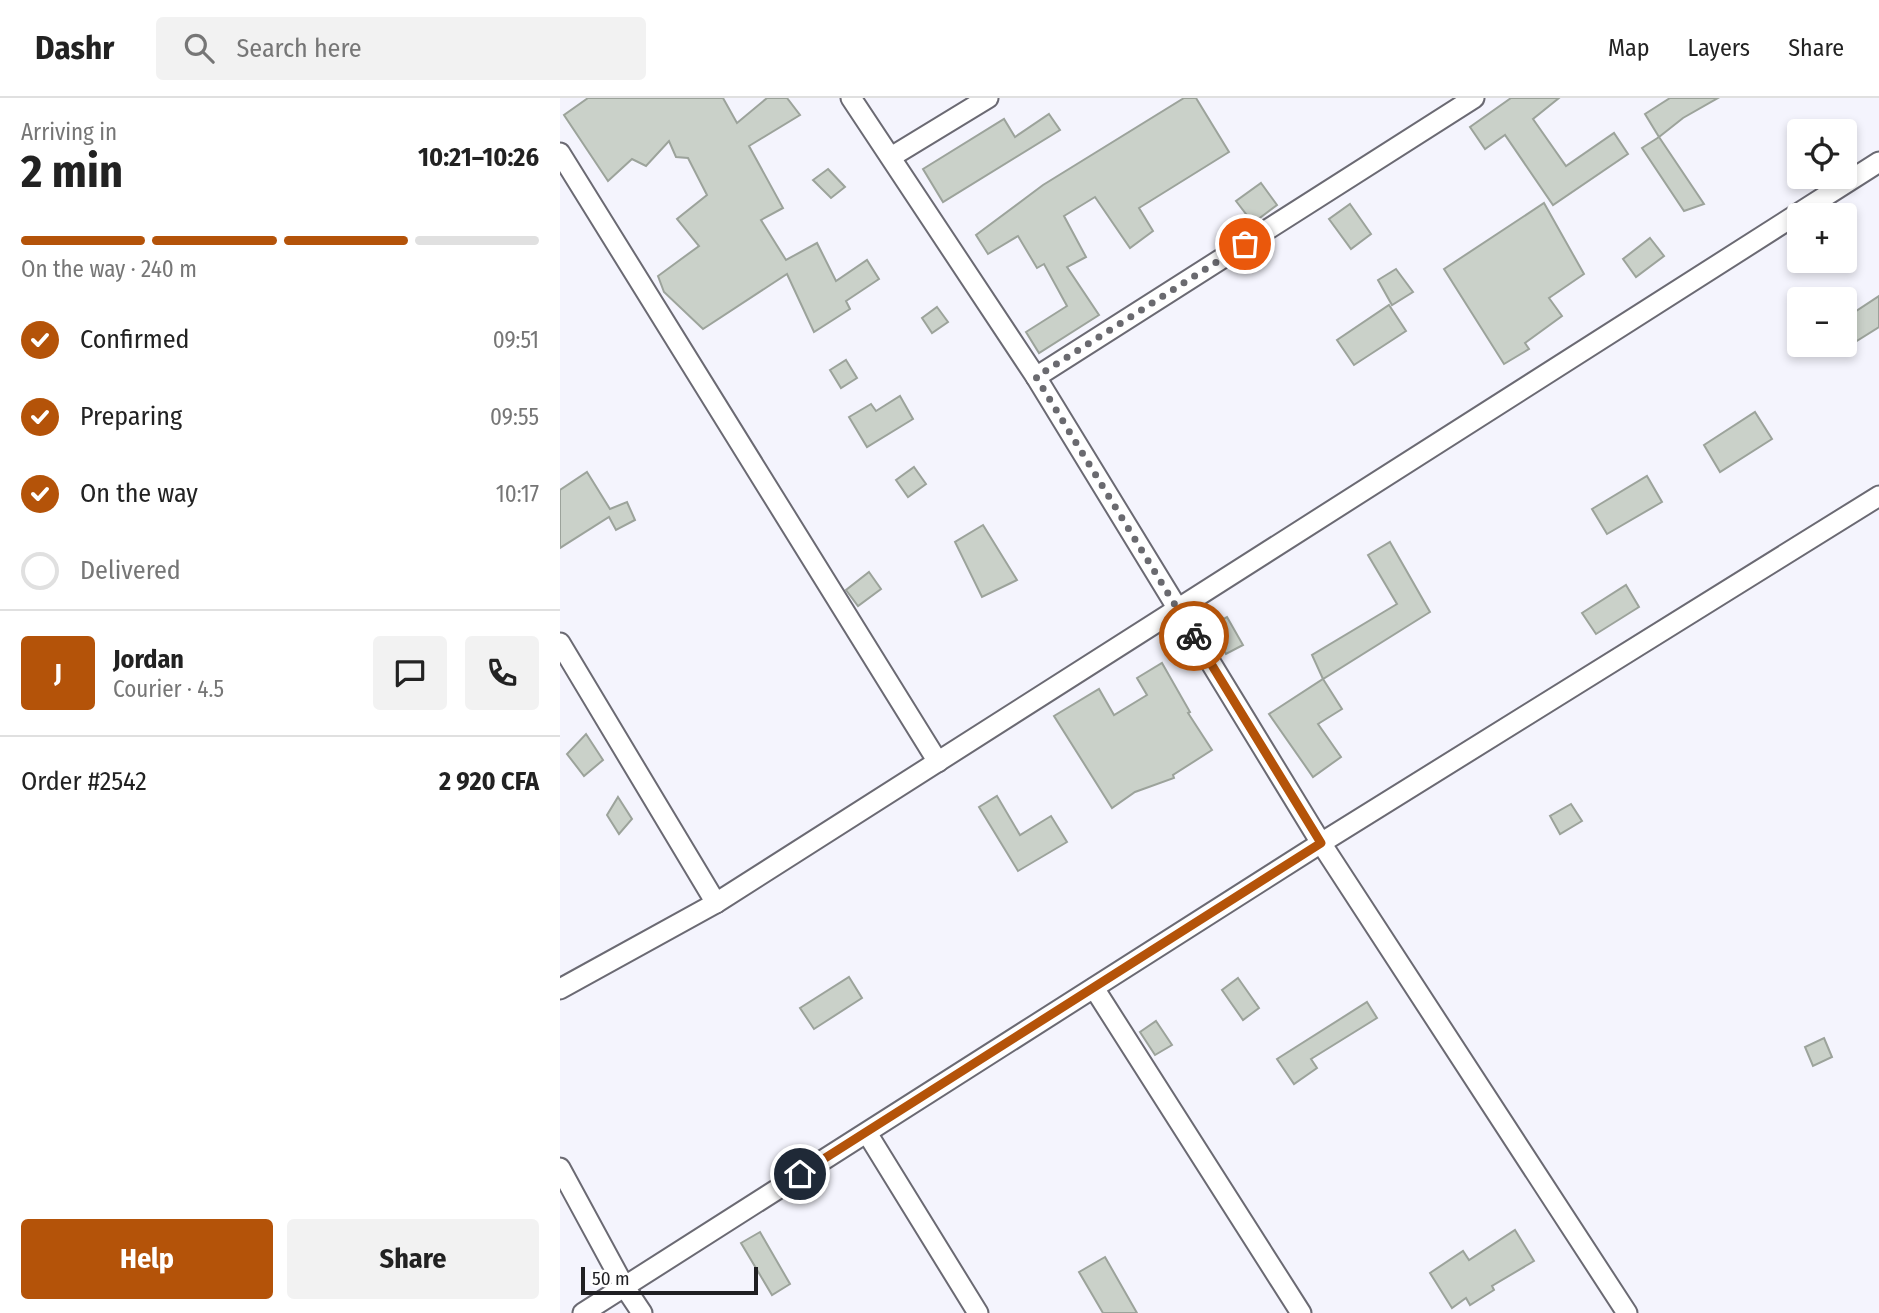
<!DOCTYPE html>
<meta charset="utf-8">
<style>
body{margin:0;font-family:"Fira Sans Condensed",sans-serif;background:#f2f2f2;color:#222;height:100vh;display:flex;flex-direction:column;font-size:26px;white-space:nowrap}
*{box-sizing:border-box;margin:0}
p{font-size:23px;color:#767676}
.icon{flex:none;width:38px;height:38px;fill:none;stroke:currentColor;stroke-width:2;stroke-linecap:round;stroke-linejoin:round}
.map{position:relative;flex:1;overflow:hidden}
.sheet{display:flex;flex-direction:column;background:#fff;width:560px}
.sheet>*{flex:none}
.tools{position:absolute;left:1227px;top:21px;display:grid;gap:14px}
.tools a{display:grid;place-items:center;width:70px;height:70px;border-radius:7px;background:#fff;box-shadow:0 4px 10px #0003;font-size:35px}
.scale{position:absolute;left:21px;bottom:18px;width:177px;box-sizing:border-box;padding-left:7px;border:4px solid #1f1f22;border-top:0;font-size:19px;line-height:24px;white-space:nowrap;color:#1f1f22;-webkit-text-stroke:5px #fff;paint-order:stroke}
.pin{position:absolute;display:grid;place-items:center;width:60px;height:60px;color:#fff;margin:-30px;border:4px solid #fff;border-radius:50%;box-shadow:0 2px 7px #0007}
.courier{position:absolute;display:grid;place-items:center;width:70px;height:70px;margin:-35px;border:5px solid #b45309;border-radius:50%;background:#fff;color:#222;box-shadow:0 2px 9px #0007}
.head em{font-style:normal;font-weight:700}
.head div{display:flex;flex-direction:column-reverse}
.head{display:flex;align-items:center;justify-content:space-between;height:119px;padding:0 21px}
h1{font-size:46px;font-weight:700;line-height:52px}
.bar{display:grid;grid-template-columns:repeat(4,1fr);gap:10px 7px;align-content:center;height:84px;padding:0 21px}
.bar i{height:9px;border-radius:5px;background:#e0e0e0}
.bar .selected{background:#b45309}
.bar p{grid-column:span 4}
.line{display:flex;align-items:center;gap:18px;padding:0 21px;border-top:2px solid #e0e0e0}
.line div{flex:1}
.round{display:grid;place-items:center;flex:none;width:74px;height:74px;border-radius:7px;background:#f2f2f2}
ol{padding:0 21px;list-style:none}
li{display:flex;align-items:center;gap:21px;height:77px}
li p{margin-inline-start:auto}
li .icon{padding:7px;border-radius:50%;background:#b45309;color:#fff;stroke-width:4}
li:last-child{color:#767676}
li i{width:38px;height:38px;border:4px solid #e0e0e0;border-radius:50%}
.button{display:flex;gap:14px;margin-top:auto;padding:14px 21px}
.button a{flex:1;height:80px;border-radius:7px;background:#b45309;color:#fff;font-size:28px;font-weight:700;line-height:80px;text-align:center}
.button a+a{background:#f2f2f2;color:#222}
header{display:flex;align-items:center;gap:42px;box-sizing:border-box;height:98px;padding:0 35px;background:#fff;border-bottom:2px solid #e0e0e0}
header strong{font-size:33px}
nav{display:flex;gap:38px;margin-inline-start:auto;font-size:24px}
.search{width:490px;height:63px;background:#f2f2f2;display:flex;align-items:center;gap:18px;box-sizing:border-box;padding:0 24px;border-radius:7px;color:#767676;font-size:26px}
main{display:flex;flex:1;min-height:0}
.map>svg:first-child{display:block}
</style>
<header>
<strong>Dashr</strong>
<div class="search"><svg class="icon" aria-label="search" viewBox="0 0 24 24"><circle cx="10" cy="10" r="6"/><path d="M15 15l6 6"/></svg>Search here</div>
<nav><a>Map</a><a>Layers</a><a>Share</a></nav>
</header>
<main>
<section class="sheet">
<div class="head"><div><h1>2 min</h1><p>Arriving in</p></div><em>10:21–10:26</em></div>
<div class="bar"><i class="selected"></i><i class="selected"></i><i class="selected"></i><i></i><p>On the way · 240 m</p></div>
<ol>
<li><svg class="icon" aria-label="check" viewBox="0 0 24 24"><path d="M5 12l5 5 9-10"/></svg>Confirmed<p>09:51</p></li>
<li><svg class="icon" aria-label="check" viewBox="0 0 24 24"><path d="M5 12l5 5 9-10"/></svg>Preparing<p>09:55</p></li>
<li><svg class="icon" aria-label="check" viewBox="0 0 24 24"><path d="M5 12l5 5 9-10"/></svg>On the way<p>10:17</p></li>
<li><i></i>Delivered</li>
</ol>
<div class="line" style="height:126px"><b class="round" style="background:#b45309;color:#fff">J</b><div><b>Jordan</b><p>Courier · 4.5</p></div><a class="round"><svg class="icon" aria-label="chat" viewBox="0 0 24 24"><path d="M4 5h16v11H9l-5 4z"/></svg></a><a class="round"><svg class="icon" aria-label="phone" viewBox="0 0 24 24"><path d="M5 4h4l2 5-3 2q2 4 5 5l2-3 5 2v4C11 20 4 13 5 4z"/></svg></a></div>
<div class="line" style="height:91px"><div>Order #2542</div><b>2 920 CFA</b></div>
<div class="button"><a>Help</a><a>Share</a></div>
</section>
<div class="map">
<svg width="1319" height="1215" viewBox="0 0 1319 1215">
<rect width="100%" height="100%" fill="#f4f4fd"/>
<g fill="#cad1c9" stroke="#9ca39b" stroke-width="2">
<path d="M28,0H163L177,25L207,0H227L240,17L189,48L223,110L201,122L226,162L257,145L276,183L307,162L319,181L286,203L290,211L254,234L227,176L143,231L104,194L98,178L139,148L117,121L147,97L128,60L116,59L109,43L86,68L72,61L48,83L4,17Z"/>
<path d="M624,0H636L669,54L579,110L593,133L570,150L535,99L504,118L526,159L507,169L539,217L479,255L466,234L507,208L484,166L477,170L458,138L428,156L416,137L483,87Z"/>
<path d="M951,0H999L973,21L1006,68L1054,35L1068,56L993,107L945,37L925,51L910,29Z"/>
<path d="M1110,0H1158L1123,20L1099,39L1085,16Z"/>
<path d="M489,16L500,32L383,104L363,71L444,21L455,39Z"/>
<path d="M1099,39L1144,106L1124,113L1082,50Z"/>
<path d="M268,71L285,89L271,100L253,82Z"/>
<path d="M701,85L717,107L693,125L676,103Z"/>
<path d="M984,105L1024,176L989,200L1002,218L965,245L969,251L944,266L884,171Z"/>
<path d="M790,106L811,136L791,151L769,121Z"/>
<path d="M1090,140L1104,158L1076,179L1063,161Z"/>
<path d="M836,171L853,194L832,207L818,182Z"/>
<path d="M1319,198V229L1284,251V221Z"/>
<path d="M829,207L846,233L794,267L777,242Z"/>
<path d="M377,209L388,224L372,235L362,220Z"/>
<path d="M286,262L297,280L281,290L270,272Z"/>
<path d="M340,298L353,321L307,349L289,319L311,306L316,313Z"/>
<path d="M1195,314L1212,341L1160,374L1144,347Z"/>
<path d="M354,369L366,386L348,399L336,382Z"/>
<path d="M27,374L50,411L67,404L75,422L56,432L49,419L0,450V392Z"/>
<path d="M1087,378L1102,404L1047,436L1032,411Z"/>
<path d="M423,427L457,482L422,499L395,444Z"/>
<path d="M830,444L870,514L763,581L752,557L837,506L808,457Z"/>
<path d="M309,474L321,491L298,508L286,492Z"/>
<path d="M1066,487L1079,509L1036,536L1022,515Z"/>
<path d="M667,519L683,547L666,556L650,528Z"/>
<path d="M602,565L630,614L628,615L652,652L613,677L614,680L575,694L552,710L494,618L539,591L554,617L587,597L577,580Z"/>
<path d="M763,581L782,611L758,626L781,659L753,679L709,616Z"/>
<path d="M26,636L43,662L24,678L7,656Z"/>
<path d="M437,698L460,737L491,718L507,744L458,773L419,709Z"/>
<path d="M58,699L72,721L59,736L47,717Z"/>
<path d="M1011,706L1022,723L1000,736L990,718Z"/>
<path d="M289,879L302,900L254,931L240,910Z"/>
<path d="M678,880L699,910L683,922L662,892Z"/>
<path d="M807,904L817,920L751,961L757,970L734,986L717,961Z"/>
<path d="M596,923L612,947L595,957L580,934Z"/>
<path d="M1264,940L1272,959L1253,968L1245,949Z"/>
<path d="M955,1132L974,1163L932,1188L934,1192L910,1207L906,1200L892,1210L870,1175L903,1153L909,1162Z"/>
<path d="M200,1134L230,1186L212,1197L181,1145Z"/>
<path d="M545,1159L577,1215H543L519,1174Z"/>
</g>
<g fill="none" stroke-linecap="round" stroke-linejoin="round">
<g stroke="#6b6a73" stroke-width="23">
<g id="street">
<path d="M291,0L476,279L761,745L1067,1215"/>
<path d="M0,55L378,664"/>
<path d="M331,59L428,0"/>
<path d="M476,279L914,0"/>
<path d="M0,545L156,805"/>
<path d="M534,890L741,1215"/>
<path d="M0,891L156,805L1319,64"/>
<path d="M307,1035L418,1215"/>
<path d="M0,1070L64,1188L82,1215"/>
<path d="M23,1215L761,745L1319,398"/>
</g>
</g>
<use href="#street" stroke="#fff" stroke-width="19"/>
</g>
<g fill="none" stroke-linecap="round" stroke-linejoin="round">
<path stroke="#6a6a6f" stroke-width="7" stroke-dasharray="0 12.6" d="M634,538L476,279L685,146"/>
<path stroke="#b45309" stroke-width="9" d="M240,1076L761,745L634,538"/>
</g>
</svg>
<div class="tools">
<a><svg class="icon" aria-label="locate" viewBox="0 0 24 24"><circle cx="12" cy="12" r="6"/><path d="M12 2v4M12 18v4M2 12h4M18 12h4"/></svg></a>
<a>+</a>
<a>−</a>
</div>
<div class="scale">50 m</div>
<div class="pin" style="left:685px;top:146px;background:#ea580c"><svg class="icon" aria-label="bag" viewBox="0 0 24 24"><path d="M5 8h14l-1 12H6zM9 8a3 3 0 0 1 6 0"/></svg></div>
<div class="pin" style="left:240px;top:1076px;background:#1f2937"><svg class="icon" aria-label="home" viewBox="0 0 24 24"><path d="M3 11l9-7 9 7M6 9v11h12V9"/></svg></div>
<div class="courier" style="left:634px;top:538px"><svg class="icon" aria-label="bike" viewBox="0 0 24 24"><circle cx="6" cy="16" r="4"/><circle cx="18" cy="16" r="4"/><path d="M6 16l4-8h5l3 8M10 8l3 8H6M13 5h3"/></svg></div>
</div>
</main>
